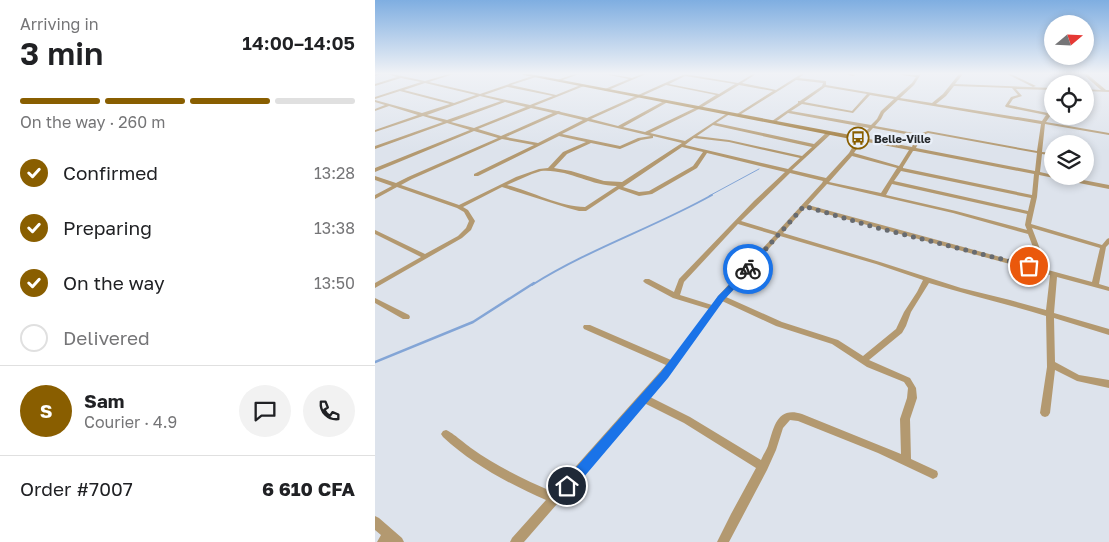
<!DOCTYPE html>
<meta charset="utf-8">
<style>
body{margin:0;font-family:"Golos Text",sans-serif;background:#f2f2f2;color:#202124;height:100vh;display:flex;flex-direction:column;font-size:19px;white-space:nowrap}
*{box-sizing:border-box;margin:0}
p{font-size:16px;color:#757577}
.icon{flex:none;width:28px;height:28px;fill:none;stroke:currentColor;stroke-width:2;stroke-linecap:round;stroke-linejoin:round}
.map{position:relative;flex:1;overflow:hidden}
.details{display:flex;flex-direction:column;background:#fff;width:375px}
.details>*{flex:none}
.needle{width:32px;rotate:71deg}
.buttons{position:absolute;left:669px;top:15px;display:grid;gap:10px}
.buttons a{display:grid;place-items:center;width:50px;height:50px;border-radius:50%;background:#fff;box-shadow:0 2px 8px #0003;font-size:25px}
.pin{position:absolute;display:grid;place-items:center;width:42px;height:42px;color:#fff;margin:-21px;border:2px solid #fff;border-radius:50%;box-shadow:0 1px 5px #0007}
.courier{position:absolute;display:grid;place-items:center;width:50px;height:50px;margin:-25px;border:4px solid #1a73e8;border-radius:50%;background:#fff;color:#222;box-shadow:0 1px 6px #0007}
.overview em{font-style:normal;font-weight:600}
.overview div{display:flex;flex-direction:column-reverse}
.overview{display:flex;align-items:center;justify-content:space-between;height:85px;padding:0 20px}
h1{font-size:32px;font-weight:600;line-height:38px}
.bar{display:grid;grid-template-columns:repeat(4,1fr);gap:8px 5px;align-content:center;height:60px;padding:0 20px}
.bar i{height:6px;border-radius:4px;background:#e0e0e0}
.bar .on{background:#895e00}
.bar p{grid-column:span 4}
.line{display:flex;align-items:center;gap:12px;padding:0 20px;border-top:1px solid #e0e0e0}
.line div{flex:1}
.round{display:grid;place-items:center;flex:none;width:52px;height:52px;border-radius:26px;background:#f2f2f2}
ol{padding:0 20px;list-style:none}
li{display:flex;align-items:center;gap:15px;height:55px}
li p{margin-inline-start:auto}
li .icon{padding:5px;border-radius:50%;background:#895e00;color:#fff;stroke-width:4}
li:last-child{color:#757577}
li i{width:28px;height:28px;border:2px solid #e0e0e0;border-radius:50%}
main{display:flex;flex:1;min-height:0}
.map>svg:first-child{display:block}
</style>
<main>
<section class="details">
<div class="overview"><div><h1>3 min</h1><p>Arriving in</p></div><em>14:00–14:05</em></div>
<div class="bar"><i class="on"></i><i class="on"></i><i class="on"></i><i></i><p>On the way · 260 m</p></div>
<ol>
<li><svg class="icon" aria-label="check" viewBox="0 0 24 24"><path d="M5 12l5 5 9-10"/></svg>Confirmed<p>13:28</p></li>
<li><svg class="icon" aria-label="check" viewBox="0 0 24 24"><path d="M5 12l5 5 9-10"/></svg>Preparing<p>13:38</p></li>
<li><svg class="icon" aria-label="check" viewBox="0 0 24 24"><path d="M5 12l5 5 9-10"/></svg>On the way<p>13:50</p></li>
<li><i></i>Delivered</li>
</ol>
<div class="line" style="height:90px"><b class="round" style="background:#895e00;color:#fff">S</b><div><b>Sam</b><p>Courier · 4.9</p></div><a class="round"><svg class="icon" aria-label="chat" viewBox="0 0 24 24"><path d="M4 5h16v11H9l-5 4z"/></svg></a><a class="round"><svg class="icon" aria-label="phone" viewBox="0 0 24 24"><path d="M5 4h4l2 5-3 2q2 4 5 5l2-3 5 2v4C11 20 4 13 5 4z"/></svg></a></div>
<div class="line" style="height:65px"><div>Order #7007</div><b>6 610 CFA</b></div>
</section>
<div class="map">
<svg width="734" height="542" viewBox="0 0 734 542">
<rect width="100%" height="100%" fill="#dde3ec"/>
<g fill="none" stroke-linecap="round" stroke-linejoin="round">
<path stroke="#83a5d6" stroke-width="1" d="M334,196L384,169"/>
<path stroke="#83a5d6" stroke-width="2" d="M157,285C214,249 278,228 337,195"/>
<path stroke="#83a5d6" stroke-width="2.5" d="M0,362L98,322L159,283"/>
<g fill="#b39970" fill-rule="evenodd">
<path d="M0,74H6L0,76Z"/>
<path d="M13,74H17L50,81L74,74H78L54,82L105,94L160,75L161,77L136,85L181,95L208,84L209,86L159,106L182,111H184L186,112L212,118L310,74L363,83L378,74H381L367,83L401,90L426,74H429L424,78L451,81V85L521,97L537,83L541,77L527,75L526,74L543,75L544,74H546L539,85L525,98L557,103L568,94L584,74H588L580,84L678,88V90L641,89L647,96L638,99L634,105L673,113L678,107V112L671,122L734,133V135L670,124L667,152L678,153V156L667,154L665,172L678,175V176H687L734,185V189L664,175L662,197L656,224L727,245L732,239L734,238V244L731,247L724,284L734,287V291L682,277L679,313L734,329V335L679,318L680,362L704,375L734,380V388L702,381L680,370L675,413L673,416L670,417L667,416L665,413L672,367L671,316C632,304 593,295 554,283L536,312L531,326L527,333L494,360L535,378L541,388L542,398L535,419L536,459L562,471L563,474L562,477L558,479L554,477L503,453L423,421L415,420L408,428L401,450L392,470L354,542H342L356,514L381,468L309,423L269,403L187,498L186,503L182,504L149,542H135L137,538L171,500C134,484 97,464 68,437L66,434L68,431C69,431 70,430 71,430C74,430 92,445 96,448C121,466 150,480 178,492L291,365L209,329L208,327L209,325H215L296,360L334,309L298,298L270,283L268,281L270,279H274L299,292L304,279L379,201L410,172L332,153L322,168L277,194L264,196L244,189L211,211H204L193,208L127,187L88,207L93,210L100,221L96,230L87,238L0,288V283L46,257L0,234V230L50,254L83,236L91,228L94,221L89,212L82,208L22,187L0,199V195L17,186L0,180V176L21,183L33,177L123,138L99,131L0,172V168L95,130L72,123L0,149V146L68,122L48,116L0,132V130L43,115L14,106L0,111V109L10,105L0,102V100L47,113L75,104L25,91L0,99V97L46,82L26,78L0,86V84L22,77ZM310,76L360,84L344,94L294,84ZM421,80L448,83L447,86L425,101H423V103L397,121V123H399L413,113L494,128L481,141L474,153L451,178L417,170L456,134V132H452L439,144L341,123L355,114V112H354L310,141L275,133L324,109L364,85L398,91L362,114L361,115L363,116ZM50,83L101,95L79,103L29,90ZM291,85L341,95L322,107L270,132L248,127L291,103V101H289L243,126L216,119ZM579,86L637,88L643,95L636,97L630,106L631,107L671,115L667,121L561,104L571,96ZM132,87H133L178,96L155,105L109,95ZM450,87L492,94L477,111L429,102ZM495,95L519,99L506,111L502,119L496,125L416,111L427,104L478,113ZM105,96L126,101L72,120L52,115ZM523,100L666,124L662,151L553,131L544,134L500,126L506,119L509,113ZM130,102L151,107L99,128L76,122ZM156,108L178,113L126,136L103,129ZM183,114L208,120L163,143L131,137ZM213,121L276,136L263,138L245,146L187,134ZM338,125L437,147L427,156L354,140L322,136ZM498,128L541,136L537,147L489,138ZM553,133L662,153L660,171L541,148L546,136ZM184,136L211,142L188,152L173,168L164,169L141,177L84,205L26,185L37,179L127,139L159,145L99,174V176H103ZM278,136L307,143L247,182L229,181L196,171L179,168L192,154L216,143L245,149L266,140L278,138ZM319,138L354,142L425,158L413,169L310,145ZM487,141L534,150L524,166L479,153ZM307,147L328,152L318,166L274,191L264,192L248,187ZM538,151H540L659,174L657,195L528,168V167ZM477,156L522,168L506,193L454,182ZM166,171C194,169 215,186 242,186L210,207C186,207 155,191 132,185L157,174ZM526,171L656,198L653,211L519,181ZM415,173L448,181L447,183L402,232L366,221ZM452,184L578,213L653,234L666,268L433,205ZM517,184L652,214L650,225L652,230L581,211L511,195ZM430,208L675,275L671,310L635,300L586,288L505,262L408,233ZM363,224L400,235L343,296L337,305L305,295L309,282ZM657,228L725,248L717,282L673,270ZM405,236L501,264L548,280L542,292L529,312L521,329L488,356L463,340L407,322L351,297ZM347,301L401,326L457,344L492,367L529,382L533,388L532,398L525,419L526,454L427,414C402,406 399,427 393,446C391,451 388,455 386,460L315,417L275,397L292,377Z"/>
<path d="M200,74H204L185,81L182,80Z"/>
<path d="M234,74L257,78L267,74H271L231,91L229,90L230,89L254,79L234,75Z"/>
<path d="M471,74H477L480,75L478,76Z"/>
<path d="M632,74H636L661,86L658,87Z"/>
<path d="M708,74H712L731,90H734V92L710,91V89L726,90Z"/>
<path d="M0,298L34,315L35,317L34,319H28L0,303Z"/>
<path d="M0,516L4,518L27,538L29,542H2L6,535L0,530Z"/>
</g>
<path fill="#9b7432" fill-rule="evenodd" d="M147,74H155L486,137L489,139L486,141L149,75Z"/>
</g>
<linearGradient id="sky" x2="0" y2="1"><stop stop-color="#7faee1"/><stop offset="0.49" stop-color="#f0f2f6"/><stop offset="1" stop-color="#f0f2f6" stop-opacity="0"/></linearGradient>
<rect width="734" height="150" fill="url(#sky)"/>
<path fill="#1a73e8" d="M373,266L376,267V271L349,300L293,378L197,491L192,492L188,491L186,486L188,482L286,372L343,296Z"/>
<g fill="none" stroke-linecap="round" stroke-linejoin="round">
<path stroke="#676b70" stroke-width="5" stroke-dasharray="0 9" d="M373,269L429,206L499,227L654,266"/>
</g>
<defs>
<g id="bus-ring" transform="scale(1.125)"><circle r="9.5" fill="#eaf0f9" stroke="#895e00" stroke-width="1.5"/><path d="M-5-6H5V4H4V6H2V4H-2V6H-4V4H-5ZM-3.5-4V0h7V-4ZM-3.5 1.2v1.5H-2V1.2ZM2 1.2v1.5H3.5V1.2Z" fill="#895e00"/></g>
</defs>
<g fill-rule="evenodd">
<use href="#bus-ring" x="483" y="138"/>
</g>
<g text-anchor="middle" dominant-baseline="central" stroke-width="4.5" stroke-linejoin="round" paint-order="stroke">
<g font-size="11" font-weight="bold" fill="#272a2d" stroke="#eaf0f9" text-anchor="start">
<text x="499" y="138">Belle-Ville</text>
</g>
</g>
</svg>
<div class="buttons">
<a><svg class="needle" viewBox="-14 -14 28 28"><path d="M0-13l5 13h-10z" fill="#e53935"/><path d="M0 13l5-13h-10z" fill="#757577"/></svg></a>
<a><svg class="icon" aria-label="locate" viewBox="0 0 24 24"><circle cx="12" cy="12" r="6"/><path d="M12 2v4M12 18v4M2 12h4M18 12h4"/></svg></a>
<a><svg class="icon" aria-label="layers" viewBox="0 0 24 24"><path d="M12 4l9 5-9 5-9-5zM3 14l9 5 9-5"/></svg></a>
</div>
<div class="pin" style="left:654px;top:266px;background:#ea580c"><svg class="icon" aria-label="bag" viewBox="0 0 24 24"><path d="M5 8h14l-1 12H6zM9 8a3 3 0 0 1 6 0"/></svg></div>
<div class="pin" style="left:192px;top:486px;background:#1f2937"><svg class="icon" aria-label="home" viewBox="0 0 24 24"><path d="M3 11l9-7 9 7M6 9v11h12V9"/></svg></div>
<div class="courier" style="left:373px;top:269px"><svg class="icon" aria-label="bike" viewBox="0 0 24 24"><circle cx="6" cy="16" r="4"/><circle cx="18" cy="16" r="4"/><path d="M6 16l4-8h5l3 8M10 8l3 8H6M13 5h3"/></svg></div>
</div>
</main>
